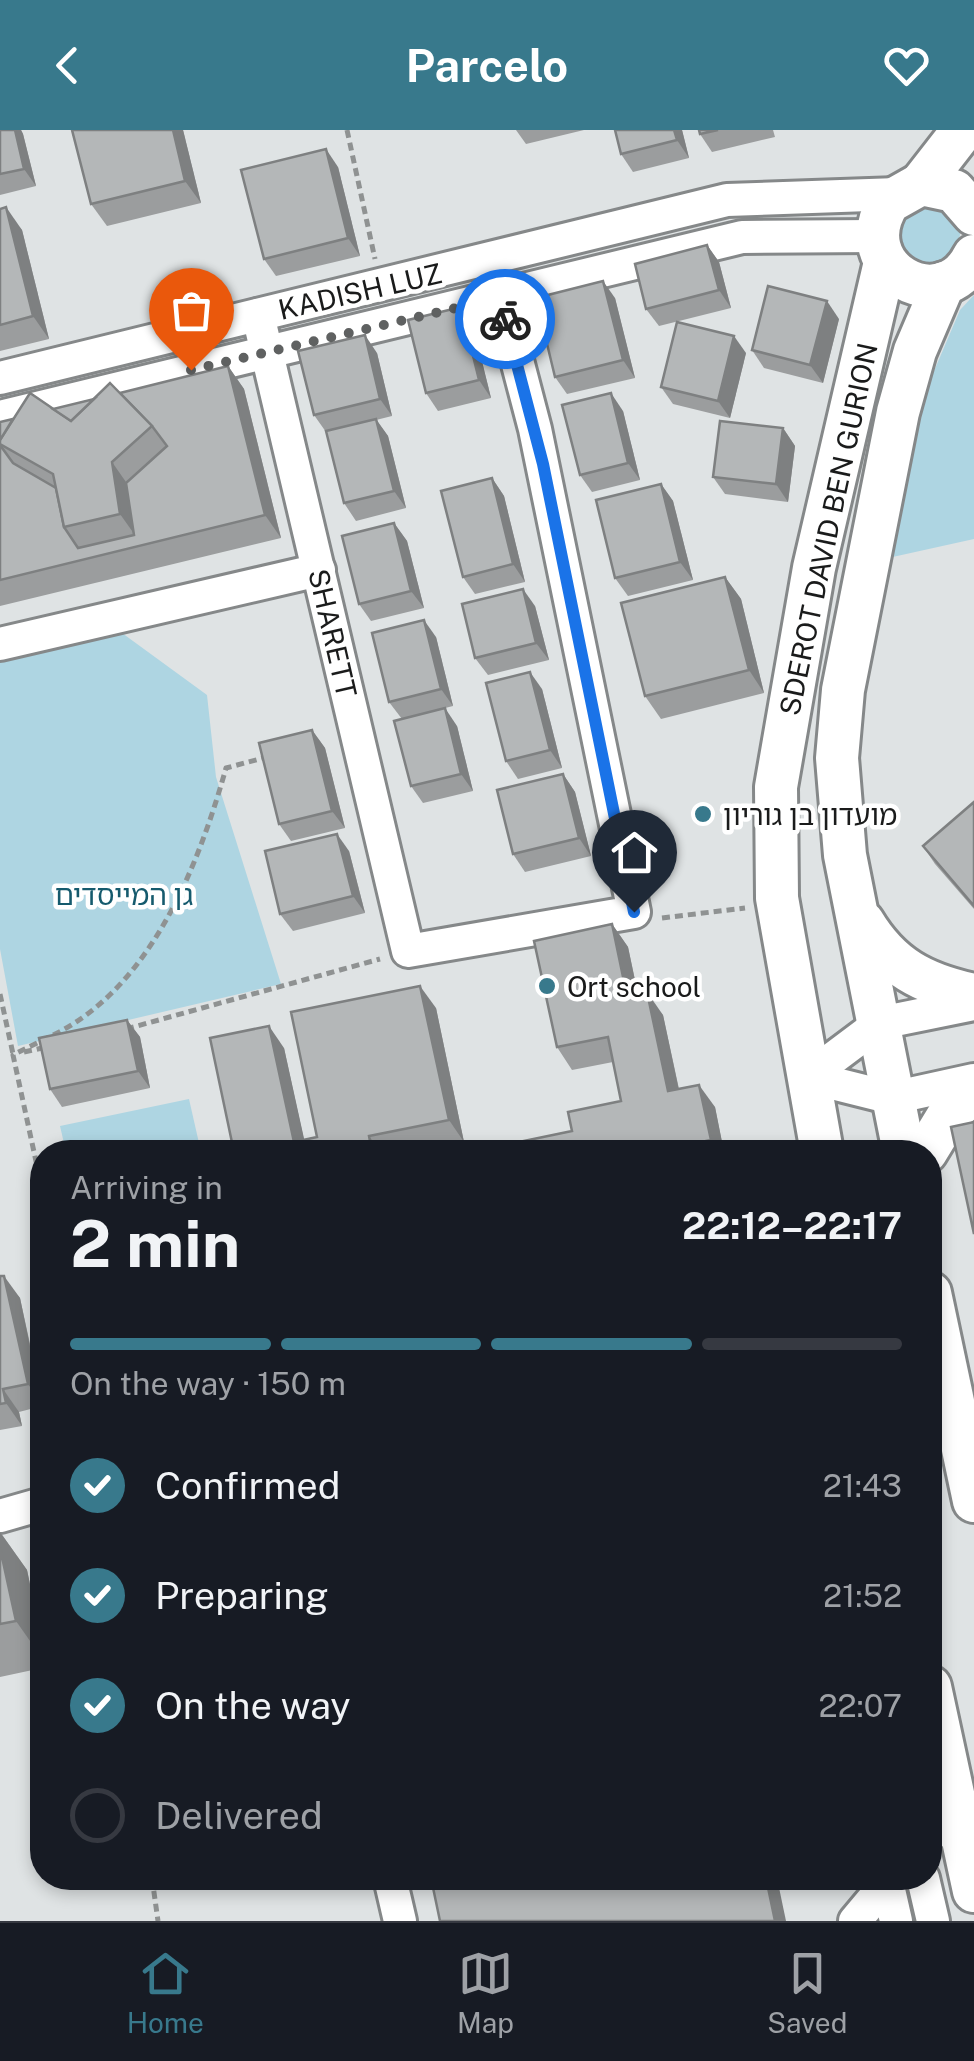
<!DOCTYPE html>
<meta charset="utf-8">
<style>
body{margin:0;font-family:"Public Sans","Noto Sans Hebrew",sans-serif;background:#20242c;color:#f1f3f6;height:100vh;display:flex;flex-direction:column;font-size:38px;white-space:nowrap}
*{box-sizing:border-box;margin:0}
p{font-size:32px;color:#9ea1a6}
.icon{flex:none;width:55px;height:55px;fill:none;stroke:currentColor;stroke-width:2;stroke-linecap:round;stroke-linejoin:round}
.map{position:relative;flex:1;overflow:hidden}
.sheet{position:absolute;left:30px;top:1010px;width:912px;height:750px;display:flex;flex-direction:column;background:#171b24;border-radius:40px;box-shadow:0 5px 15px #0003}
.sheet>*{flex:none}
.pin{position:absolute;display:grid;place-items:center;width:85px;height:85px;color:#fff;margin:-102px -42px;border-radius:50% 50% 50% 0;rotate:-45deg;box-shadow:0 0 10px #0007}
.pin .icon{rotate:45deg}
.courier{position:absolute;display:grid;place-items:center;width:100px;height:100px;margin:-50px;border:8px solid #1a73e8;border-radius:50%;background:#fff;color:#222;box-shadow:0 2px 12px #0007}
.overview em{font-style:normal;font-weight:700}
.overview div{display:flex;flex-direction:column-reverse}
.overview{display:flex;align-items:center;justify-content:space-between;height:170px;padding:0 40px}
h1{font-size:65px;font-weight:700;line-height:75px}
.bar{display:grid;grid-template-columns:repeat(4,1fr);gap:15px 10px;align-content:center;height:120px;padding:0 40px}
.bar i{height:12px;border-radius:8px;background:#363941}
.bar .current{background:#38798c}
.bar p{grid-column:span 4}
ol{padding:0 40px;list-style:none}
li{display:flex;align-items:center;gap:30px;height:110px}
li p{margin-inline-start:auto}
li .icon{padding:10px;border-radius:50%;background:#38798c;color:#fff;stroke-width:4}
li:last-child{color:#9ea1a6}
li i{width:55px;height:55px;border:5px solid #363941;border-radius:50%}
header{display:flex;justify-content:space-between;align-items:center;height:130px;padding:0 40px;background:#38798c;color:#fff;font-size:45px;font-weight:700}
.menu{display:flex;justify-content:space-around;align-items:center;height:140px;border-top:2px solid #363941;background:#171b24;font-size:28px;color:#9ea1a6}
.menu a{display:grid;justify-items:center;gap:5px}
.menu .current{color:#38798c}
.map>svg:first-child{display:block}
</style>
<header><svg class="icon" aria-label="back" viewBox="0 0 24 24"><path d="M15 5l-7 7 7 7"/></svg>Parcelo<svg class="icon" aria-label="heart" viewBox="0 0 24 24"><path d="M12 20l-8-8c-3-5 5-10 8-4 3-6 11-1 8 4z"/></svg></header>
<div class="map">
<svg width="974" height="1791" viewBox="0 0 974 1791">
<rect width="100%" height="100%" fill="#dfe3e4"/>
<g fill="#aed5e2">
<circle cx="928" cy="104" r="32"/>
<path d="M974,165V409L879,430L914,288L960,180Z"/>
<path d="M122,503L207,565L216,647L281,854L18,916L0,819V529Z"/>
<path d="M189,969L201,1022H66L60,996Z"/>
</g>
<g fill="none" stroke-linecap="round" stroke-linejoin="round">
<g stroke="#858889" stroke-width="38">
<g id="minor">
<path d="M258,185L408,821L634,782L535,299L491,131"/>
<path d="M0,248L727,70L898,64"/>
<path d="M0,287L742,107L877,106"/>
<path d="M0,514L319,440"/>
<path d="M808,947L880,893L974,874"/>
<path d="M808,947L892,968L974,950"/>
<path d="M0,1386L42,1374"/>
<path d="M930,1706L957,1681"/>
<path d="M390,1748L400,1791"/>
<path d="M923,1748L933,1791"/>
<path d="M887,1751L896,1791"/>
<path d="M855,1791L891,1748"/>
</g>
</g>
<g stroke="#858889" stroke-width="48">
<g id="major">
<path d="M921,54L963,0"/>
<path d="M974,84L954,61L921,54L889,72C846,138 942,191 974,126"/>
<path d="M863,792C890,837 923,854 974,865"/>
<path d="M822,1022L777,768L776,657L814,438L885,132"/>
<path d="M904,1022L845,725L837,628L843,560L898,282L915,221L944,153"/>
<path d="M926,1022L951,981L974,963"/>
<path d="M930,1163L974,1371"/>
<path d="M930,1557L974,1761"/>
</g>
</g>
<g stroke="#8f9292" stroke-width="5" stroke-dasharray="8 5" stroke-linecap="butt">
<path d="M347,0L375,129"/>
<path d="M662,788L745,778"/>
<path d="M0,864L13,924"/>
<path d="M126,899L380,829"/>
<path d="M24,922L47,917"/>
<path d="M42,1059L13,925C36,913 61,903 82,888C160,833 201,727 226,638L267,627"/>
<path d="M152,1748L158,1791"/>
</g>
<use href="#minor" stroke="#fff" stroke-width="32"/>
<use href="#major" stroke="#fff" stroke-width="42"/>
</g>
<g fill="#9b9d9e">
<path d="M0,0H21L23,4L36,56L0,65Z"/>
<path d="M72,0H183L201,73L107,96L91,74Z"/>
<path d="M516,0H584L526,14Z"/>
<path d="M682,0L689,28L633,42L621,24Z"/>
<path d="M699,0H773L775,7L712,22L700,4Z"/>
<path d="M338,37L360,126L276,146L264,129Z"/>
<path d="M0,79L22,100L49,209L0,221Z"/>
<path d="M707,115L719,132L731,178L659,196L646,179Z"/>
<path d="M615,168L635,248L567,264L555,247Z"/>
<path d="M461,177L473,195L491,268L438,281L426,263Z"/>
<path d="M839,189L823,253L764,238L752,220Z"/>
<path d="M377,223L392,286L376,290L388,306L406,378L356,391L344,373L326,302L314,285Z"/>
<path d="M746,223L730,288L673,274L661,257Z"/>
<path d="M228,236L244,259L281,408L0,476V292Z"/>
<path d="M623,281L640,350L592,362L580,345Z"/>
<path d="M783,298L795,316L788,372L725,364L713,347Z"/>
<path d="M492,348L504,366L525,452L475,464L463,447Z"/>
<path d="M661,354L673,371L693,450L628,466L615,448Z"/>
<path d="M394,393L407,411L424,478L371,491L359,474Z"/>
<path d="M725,447L741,469L764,563L661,589L645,566Z"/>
<path d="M535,476L549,530L488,545L475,528Z"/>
<path d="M436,507L453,576L402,589L389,572Z"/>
<path d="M542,559L562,638L518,649L506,631Z"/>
<path d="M457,596L473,661L423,673L411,656Z"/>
<path d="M312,600L325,618L345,698L291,711L279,694Z"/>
<path d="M563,644L575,662L591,726L525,742L513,724Z"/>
<path d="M974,672V779L935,734L923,716Z"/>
<path d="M349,721L365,783L293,801L280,784Z"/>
<path d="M612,794L628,817L638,864L663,885L679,959L715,977L724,1022H521L572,1001L621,971L613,932L572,940L557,917Z"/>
<path d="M436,878L464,1012L414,1022H234L284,918L304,1010L317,1007Z"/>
<path d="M127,890L140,907L150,958L62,977L50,959Z"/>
<path d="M0,1146L20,1168L42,1269V1276L19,1282L22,1296L0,1300Z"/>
<path d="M0,1402L27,1440L42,1512V1538L0,1547Z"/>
</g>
<g fill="#7e8081">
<path d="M15,0H21L23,4L36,56L24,39Z"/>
<path d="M173,0H183L201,73L185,51Z"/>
<path d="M674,0H682L689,28L677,10Z"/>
<path d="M326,19L338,37L360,126L348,108Z"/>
<path d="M6,77L22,100L49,209L33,186Z"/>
<path d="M707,115L719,132L731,178L719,160Z"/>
<path d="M603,151L615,168L635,248L623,230Z"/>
<path d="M827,171L839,189L823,253L810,235Z"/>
<path d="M461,177L473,195L491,268L479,250Z"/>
<path d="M365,205L377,223L392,286L380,269Z"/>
<path d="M734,206L746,223L730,288L718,271Z"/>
<path d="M228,236L244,259L281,408L265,385Z"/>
<path d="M611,263L623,281L640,350L628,333Z"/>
<path d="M376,289L388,306L406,378L394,361Z"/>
<path d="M783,298L795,316L788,372L776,354Z"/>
<path d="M112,332L142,375V415L120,384Z"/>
<path d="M492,348L504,366L525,452L513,434Z"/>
<path d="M661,354L673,371L693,450L680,432Z"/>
<path d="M394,393L407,411L424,478L411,461Z"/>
<path d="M725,447L741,469L764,563L749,540Z"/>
<path d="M523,459L535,476L549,530L536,513Z"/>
<path d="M424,490L436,507L453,576L441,559Z"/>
<path d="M530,542L542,559L562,638L550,620Z"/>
<path d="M445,578L457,596L473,661L461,644Z"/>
<path d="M312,600L325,618L345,698L332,681Z"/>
<path d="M563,644L575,662L591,726L579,708Z"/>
<path d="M337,704L349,721L365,783L353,766Z"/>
<path d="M612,794L628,817L643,889L627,866Z"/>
<path d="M420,856L436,878L464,1012L449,990Z"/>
<path d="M647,862L663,885L684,984L668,961Z"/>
<path d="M127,890L140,907L150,958L138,941Z"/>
<path d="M269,896L284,918L307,1022L294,1012Z"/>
<path d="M699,955L715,977L724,1022H719L711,1010Z"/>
<path d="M369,1006L380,1022H372Z"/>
<path d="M4,1146L20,1168L42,1274L28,1254Z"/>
<path d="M3,1259L19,1282L22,1296L6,1273Z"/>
<path d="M0,1402L27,1440L42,1512V1528L16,1491L0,1418Z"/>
<path d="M766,1748H777L786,1791H775Z"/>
</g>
<g fill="#b4b7b8" stroke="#7e8081" stroke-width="2.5">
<path d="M0,0H15L24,39L0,44Z"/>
<path d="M72,0H173L185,51L91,74Z"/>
<path d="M615,0H674L677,10L621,24Z"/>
<path d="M699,0H718L700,4Z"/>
<path d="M326,19L348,108L264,129L241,40Z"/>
<path d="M6,77L33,186L0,195V79Z"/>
<path d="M707,115L719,160L646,179L635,134Z"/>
<path d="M603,151L623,230L555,247L536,168Z"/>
<path d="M768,156L827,171L810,235L752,220Z"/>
<path d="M461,177L479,250L426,263L408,190Z"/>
<path d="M677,192L734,206L718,271L661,257Z"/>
<path d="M365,205L380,269L314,285L298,221Z"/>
<path d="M228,236L265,385L0,450V315L13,333L56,358L64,397L78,418L134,405L126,353L167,316L152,296L120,263Z"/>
<path d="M110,253L152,296L112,332L120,384L64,397L53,344L0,314V310L30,263L71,291Z"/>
<path d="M611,263L628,333L580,345L562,275Z"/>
<path d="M94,269L71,291L53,279Z"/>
<path d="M13,289L0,310V292Z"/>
<path d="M376,289L394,361L344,373L326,301Z"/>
<path d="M720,291L783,298L776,354L713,347Z"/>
<path d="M492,348L513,434L463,447L441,361Z"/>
<path d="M661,354L680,432L615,448L596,370Z"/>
<path d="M394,393L411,461L359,474L342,406Z"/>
<path d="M725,447L749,540L645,566L621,473Z"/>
<path d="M523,459L536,513L475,528L462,474Z"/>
<path d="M424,490L441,559L389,572L372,503Z"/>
<path d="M530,542L550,620L506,631L486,553Z"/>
<path d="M445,578L461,644L411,656L394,591Z"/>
<path d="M312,600L332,681L279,694L259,613Z"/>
<path d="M563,644L579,708L513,724L497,660Z"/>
<path d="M974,672V776L923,716Z"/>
<path d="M337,704L353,766L280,784L265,721Z"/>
<path d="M612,794L627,866L647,862L668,961L699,955L711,1010L651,1022H521L519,1012L572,1001L568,982L621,971L608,907L557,917L534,811Z"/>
<path d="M420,856L449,990L369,1006L372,1022H234L210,908L269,896L294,1012L317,1007L291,882Z"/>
<path d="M127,890L138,941L50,959L39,908Z"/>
<path d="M974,992V1104L951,997Z"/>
<path d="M0,1146H4L28,1254L3,1259L6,1273L0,1274Z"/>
<path d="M0,1418L16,1491L0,1494Z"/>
<path d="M431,1748H766L775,1791H440Z"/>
</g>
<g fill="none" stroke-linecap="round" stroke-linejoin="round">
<path stroke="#5f6161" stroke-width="10" stroke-dasharray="0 18" d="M191,240L499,168L505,189"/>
<path stroke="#1a73e8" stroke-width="12" d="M505,189L543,334L634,782"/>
</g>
<g fill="#38798c" stroke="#fff" stroke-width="4">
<circle cx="703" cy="684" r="10"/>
<circle cx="547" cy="856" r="10"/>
</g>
<g text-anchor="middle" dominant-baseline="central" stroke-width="9" stroke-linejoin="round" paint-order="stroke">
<g font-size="28" fill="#1a1b1b" stroke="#fff">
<text transform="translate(360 161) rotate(-13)">KADISH LUZ</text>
<text transform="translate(828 399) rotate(-78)">SDEROT DAVID BEN GURION</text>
<text transform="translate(333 503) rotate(77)">SHARETT</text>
</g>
<g font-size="28" fill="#1a1b1b" stroke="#fff" text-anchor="start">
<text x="723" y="684">מועדון בן גוריון</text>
<text x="567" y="856">Ort school</text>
</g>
<g font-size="28" fill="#155a6d" stroke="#fff">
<text x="124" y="764">גן המייסדים</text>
</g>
</g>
</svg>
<div class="pin" style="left:191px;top:240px;background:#ea580c"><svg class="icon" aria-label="bag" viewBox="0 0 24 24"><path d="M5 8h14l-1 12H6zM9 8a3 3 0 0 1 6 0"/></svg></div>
<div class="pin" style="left:634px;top:782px;background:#1f2937"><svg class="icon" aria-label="home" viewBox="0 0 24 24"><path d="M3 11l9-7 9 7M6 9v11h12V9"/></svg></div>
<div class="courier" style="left:505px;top:189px"><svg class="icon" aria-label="bike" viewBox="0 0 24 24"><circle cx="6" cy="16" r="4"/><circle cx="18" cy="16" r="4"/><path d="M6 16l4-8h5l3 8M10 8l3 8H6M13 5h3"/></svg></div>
<section class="sheet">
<div class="overview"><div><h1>2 min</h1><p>Arriving in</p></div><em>22:12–22:17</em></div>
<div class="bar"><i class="current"></i><i class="current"></i><i class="current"></i><i></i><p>On the way · 150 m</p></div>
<ol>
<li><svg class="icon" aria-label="check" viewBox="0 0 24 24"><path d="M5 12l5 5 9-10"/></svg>Confirmed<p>21:43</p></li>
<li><svg class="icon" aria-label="check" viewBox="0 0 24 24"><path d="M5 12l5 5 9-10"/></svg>Preparing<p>21:52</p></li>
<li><svg class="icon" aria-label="check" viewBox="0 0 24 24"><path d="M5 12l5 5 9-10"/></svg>On the way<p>22:07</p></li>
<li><i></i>Delivered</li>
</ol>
</section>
</div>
<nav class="menu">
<a class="current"><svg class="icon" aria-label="home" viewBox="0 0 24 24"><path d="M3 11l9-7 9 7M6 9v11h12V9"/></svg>Home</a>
<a><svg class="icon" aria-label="map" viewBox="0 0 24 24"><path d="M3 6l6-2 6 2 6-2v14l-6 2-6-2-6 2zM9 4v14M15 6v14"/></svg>Map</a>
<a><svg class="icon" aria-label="saved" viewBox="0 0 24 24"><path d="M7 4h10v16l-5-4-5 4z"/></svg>Saved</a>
</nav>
